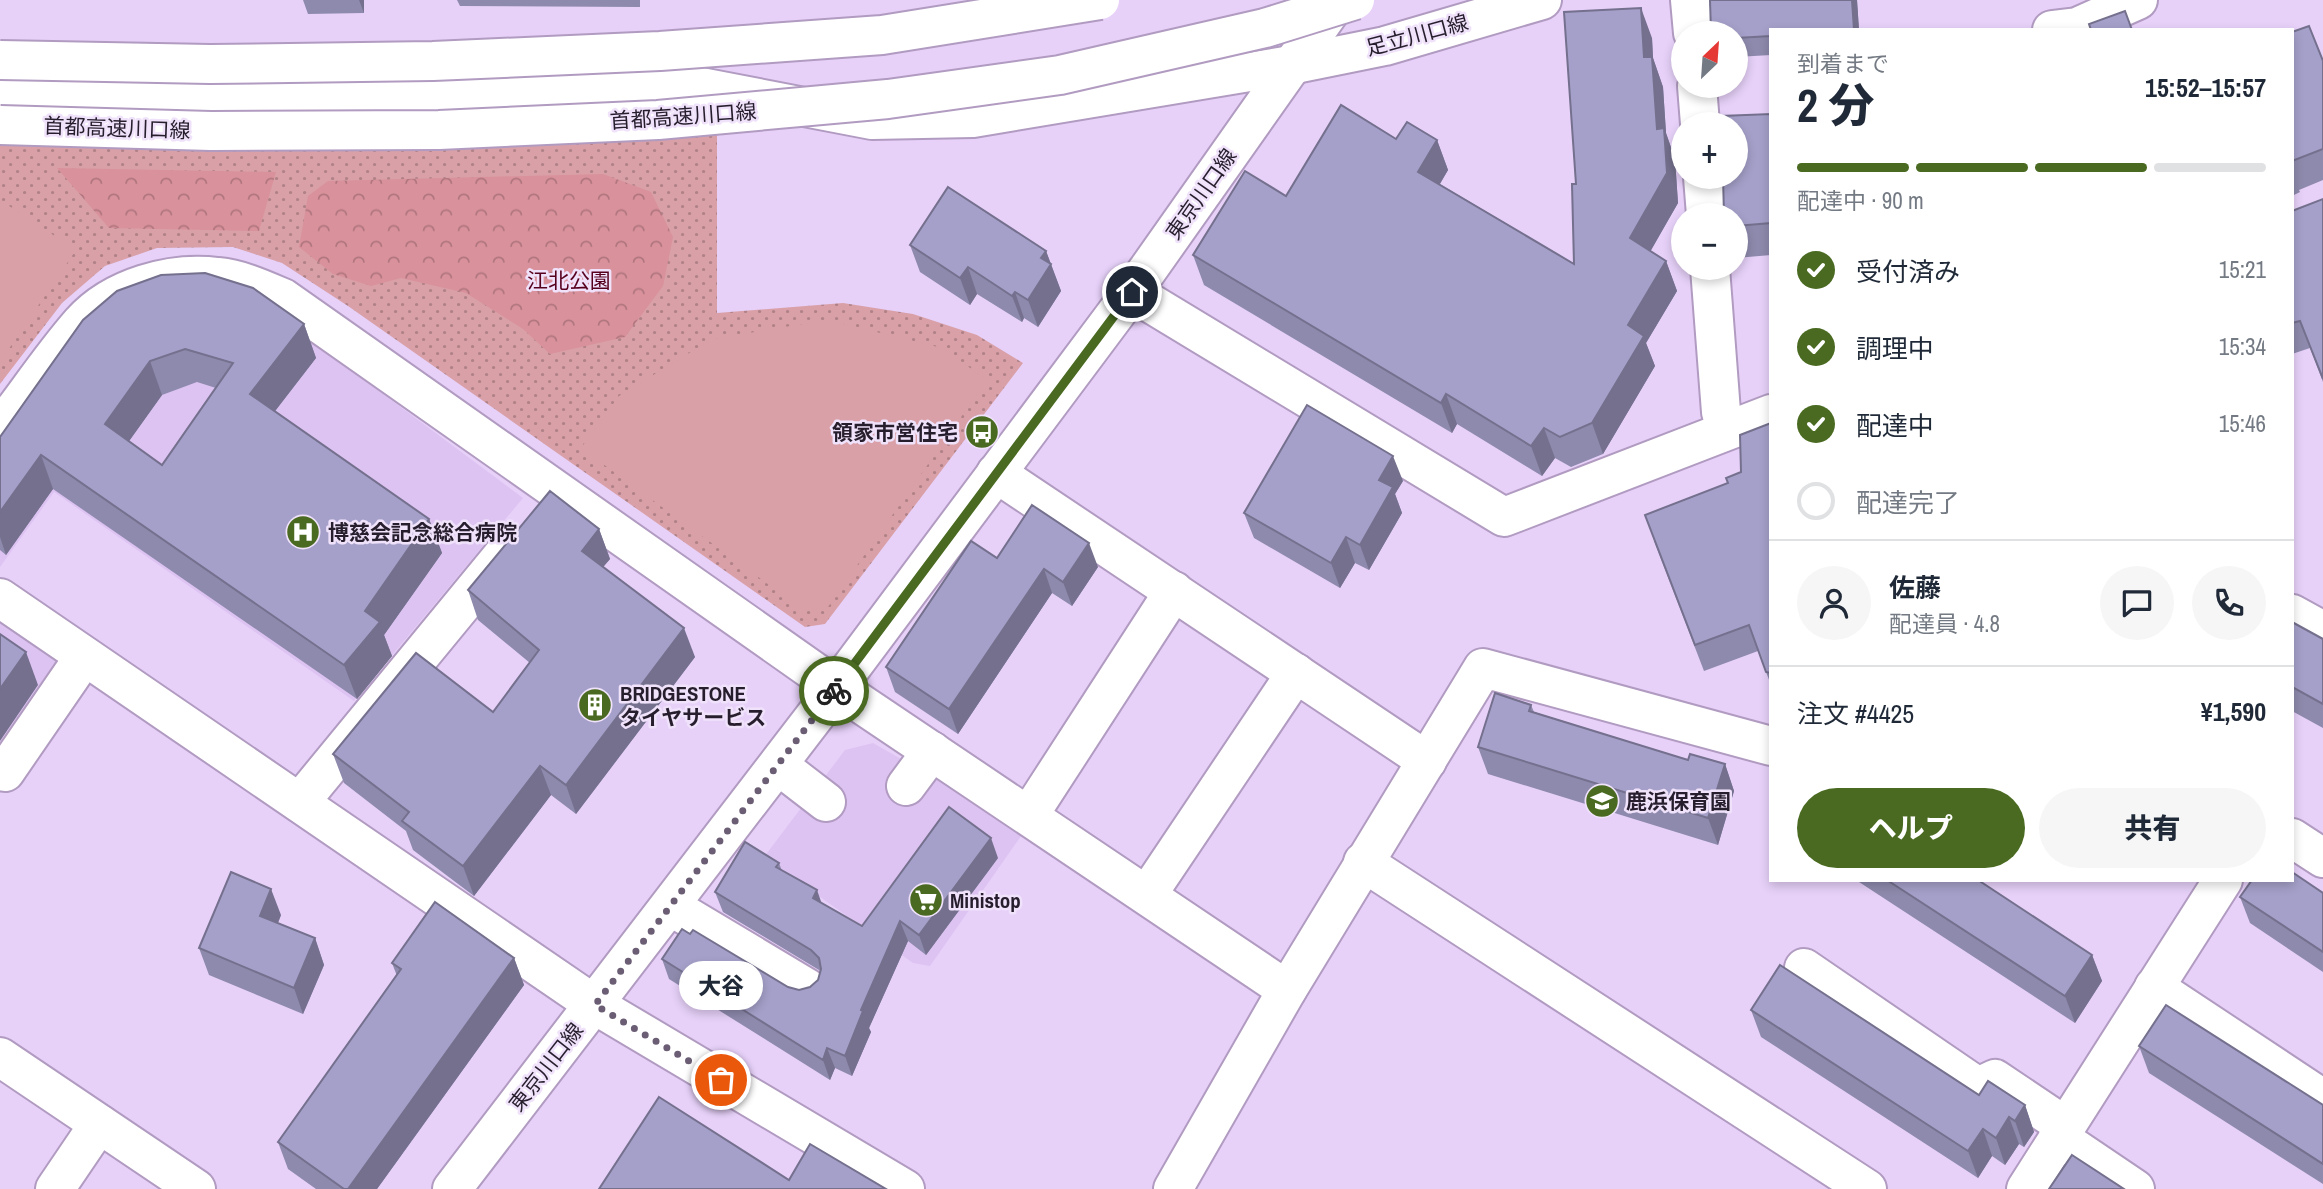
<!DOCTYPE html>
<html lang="ja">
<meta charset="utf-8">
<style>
body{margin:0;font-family:"Archivo Narrow","Noto Sans JP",sans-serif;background:#f6f6f7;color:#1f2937;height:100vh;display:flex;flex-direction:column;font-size:26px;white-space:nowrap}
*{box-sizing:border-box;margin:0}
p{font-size:23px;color:#747a83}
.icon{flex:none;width:38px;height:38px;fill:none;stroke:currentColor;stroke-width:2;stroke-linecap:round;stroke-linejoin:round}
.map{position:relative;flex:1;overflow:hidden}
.sheet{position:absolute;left:1769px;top:28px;width:525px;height:854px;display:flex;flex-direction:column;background:#fff;border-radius:0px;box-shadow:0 4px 10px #0003}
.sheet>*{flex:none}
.needle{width:46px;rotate:25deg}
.tools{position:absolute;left:1671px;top:21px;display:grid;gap:14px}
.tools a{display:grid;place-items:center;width:77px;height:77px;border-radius:50%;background:#fff;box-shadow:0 4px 10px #0003;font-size:35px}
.pin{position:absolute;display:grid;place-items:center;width:60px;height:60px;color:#fff;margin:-30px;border:4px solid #fff;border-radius:50%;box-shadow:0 2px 7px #0007}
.courier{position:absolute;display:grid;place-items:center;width:70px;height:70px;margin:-35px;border:5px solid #496a20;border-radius:50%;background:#fff;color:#222;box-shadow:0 2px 9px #0007}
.bubble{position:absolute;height:49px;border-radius:24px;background:#fff;box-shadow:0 4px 10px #0003;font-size:23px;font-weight:800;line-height:49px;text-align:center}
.head em{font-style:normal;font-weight:800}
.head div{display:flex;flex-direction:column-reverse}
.head{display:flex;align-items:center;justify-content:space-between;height:119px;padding:0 28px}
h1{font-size:46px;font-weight:800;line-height:52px}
.bar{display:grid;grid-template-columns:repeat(4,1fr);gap:10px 7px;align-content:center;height:84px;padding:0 28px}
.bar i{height:9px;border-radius:5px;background:#e0e1e3}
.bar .current{background:#496a20}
.bar p{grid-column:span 4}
.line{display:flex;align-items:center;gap:18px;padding:0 28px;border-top:2px solid #e0e1e3}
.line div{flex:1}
.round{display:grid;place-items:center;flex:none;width:74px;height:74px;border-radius:37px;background:#f6f6f7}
ol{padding:0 28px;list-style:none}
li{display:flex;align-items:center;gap:21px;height:77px}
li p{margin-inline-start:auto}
li .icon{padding:7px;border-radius:50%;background:#496a20;color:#fff;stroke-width:4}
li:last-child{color:#747a83}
li i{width:38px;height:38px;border:4px solid #e0e1e3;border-radius:50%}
.primary-button{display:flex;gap:14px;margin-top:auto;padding:14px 28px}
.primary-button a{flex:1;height:80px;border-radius:42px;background:#496a20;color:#fff;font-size:28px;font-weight:800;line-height:80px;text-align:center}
.primary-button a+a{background:#f6f6f7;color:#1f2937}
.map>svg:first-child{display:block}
</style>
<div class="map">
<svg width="2323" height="1189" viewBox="0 0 2323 1189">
<defs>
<pattern id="grass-dots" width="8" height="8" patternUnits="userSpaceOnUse" patternTransform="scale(1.75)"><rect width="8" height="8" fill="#d9a0a7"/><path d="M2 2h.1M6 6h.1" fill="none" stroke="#b08288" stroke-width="1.8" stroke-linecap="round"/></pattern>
<pattern id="forest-crowns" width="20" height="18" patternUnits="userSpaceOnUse" patternTransform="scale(1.75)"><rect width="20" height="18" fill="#d9919b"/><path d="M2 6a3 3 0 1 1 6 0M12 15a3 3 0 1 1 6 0" fill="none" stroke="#b0767f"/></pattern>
</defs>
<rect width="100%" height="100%" fill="#e7d1f9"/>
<g fill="#ddc3f2">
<path d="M278,320L316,344L523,498L354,701L54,492L0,567V467Z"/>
<path d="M0,621L59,661L0,761Z"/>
<path d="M873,743L947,785L1021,836L930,966L913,963L764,857L845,750Z"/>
</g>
<path fill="url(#grass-dots)" d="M0,127L717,132V313L843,303L913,314L977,335L1023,363L825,624L805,627L348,306L282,263L233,247L157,248L105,266L62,303L0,384Z"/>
<g fill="url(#forest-crowns)">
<path d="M57,168L276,172L259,231L109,228Z"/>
<path d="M603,174L651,192L673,237L663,286L625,337L550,354L523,329L466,293L401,278L371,286L333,274L299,247L308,196L328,181Z"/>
</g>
<g fill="#d9a0a7">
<path d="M0,200L76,250L0,362Z"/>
<path d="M827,320L942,348L987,380L828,607L805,611L581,448L619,396L712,339Z"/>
</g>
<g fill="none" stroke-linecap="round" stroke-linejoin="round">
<g stroke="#b19bc1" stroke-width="42">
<g id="minor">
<path d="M1690,0L1693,33"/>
<path d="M2052,30L2077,27L2138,0"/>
<path d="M1697,86L1700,124"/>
<path d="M0,89L131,93H429L685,84L872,120L973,118L1291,65"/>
<path d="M1703,177L1706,215"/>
<path d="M1710,268L1721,412L1726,430"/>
<path d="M1132,292L1504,517L1771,414"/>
<path d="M0,429C27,394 52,356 81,323C113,287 171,271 218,277C240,279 262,289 283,298L836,687L1287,990"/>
<path d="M996,473L1427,761"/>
<path d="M0,598L595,1005L905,1189"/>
<path d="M2292,614L2323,631"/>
<path d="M778,765L826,802"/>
<path d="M5,772L84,657"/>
<path d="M906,786L932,751"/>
<path d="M300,802L503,555"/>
<path d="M1029,815L1174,591"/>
<path d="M2292,838L2323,858"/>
<path d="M1363,862L1867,1189"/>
<path d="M1147,895L1296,673"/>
<path d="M670,906L807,988"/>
<path d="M1804,968L1978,1087L1995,1079L2065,1126"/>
<path d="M2154,987L2323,1099"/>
<path d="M0,1057L196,1189"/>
<path d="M2058,1137L2135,1189"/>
<path d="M55,1189L99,1124"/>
<path d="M1173,1189L1287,990L1483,668L1771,746"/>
<path d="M2026,1189L2223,880"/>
</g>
</g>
<g stroke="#b19bc1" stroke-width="42">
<g id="major">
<path d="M1291,65L1385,46L1542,0"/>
<path d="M452,1189L818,712L1132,292L1338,0"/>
</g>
</g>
<use href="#minor" stroke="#fff" stroke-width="38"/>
<use href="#major" stroke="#fff" stroke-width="38"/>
<g stroke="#b19bc1" stroke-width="42" stroke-linecap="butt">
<g id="highway-bridge">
<path d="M0,60L210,64L433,61L660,51L882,35L1100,0"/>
<path d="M0,125L211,131L439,130L658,120L888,99L1060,75L1265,28L1355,0"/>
</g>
</g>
<use href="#highway-bridge" stroke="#fff" stroke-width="38"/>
</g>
<g fill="#8e8aad" fill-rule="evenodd">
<path d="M303,0H364V13L308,14Z"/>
<path d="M457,0H640V7L460,6Z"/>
<path d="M1857,0L1859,30H1771V55L1736,57V33H1712L1711,32Z"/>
<path d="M2292,32L2323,61V180L2299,190L2300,192L2292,196Z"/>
<path d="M1652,38L1653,58L1663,87L1666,133L1675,159L1678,203L1650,251L1666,261L1677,291L1646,343L1655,366L1603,454L1571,467L1555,458L1542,476L1457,424L1452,433L1204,285L1193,255L1286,196L1396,139L1437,140L1448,170L1440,184L1574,264L1576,184Z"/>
<path d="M1771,114V255L1736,258V215Z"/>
<path d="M2323,199V382L2310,348L2292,354V211Z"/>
<path d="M910,245L1046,251L1061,291L1038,327L1024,318L1022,322L977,294L970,305L920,272Z"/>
<path d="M83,320L304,324L316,358L275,411L429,519L442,553L384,635L392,656L357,699L53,489L6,555L0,550V437ZM197,382L216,388L162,465L129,441L162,395Z"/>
<path d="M1771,423V685L1758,651L1704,671L1654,541L1741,472Z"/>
<path d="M1403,481L1395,494L1402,513L1369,570L1355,563L1340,588L1254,538L1244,513Z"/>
<path d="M599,529L610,559L603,567L695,657L576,814L551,795L474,896L413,850L406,831L344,783L333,754L493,712L530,663L478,620L468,590Z"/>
<path d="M997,558L1098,567L1072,606L1052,593L958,734L895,692L886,667Z"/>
<path d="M2292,622L2323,639V728L2292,711Z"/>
<path d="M1531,705L1534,712L1688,760L1725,764L1734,791L1718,845L1488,774L1478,747Z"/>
<path d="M998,858L926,955L908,941L869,1028L871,1032L852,1076L835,1068L830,1080L669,979L662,959L690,934L788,987L799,990L810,987L818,980L821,972L819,970L723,912L715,892L779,863L782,871L822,903L862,926Z"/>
<path d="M1856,880H1978L2092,955L2102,981L2075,1023Z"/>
<path d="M2323,893V972L2250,923L2240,897Z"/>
<path d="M281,915L278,923L315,938L324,965L303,1014L209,975L199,948Z"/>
<path d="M514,958L524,985L377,1189H316L288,1169L278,1142L397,976L392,963Z"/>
<path d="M1751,1010L1979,1095L2025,1105L2034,1132L2024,1147L2019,1144L2005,1165L1992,1156L1978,1178L1761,1037Z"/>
<path d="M2139,1046L2323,1105V1184L2149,1073Z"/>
</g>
<g fill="#74708d">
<path d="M359,0H364V13Z"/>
<path d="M1852,0H1857L1859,30H1854Z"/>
<path d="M1641,8L1652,38L1653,58L1663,87L1666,133L1675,159L1678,203L1641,268L1630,238L1644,57Z"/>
<path d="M1437,140L1448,170L1429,202L1418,172Z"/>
<path d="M1046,251L1061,291L1038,327L1028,300L1041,258Z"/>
<path d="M1666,261L1677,291L1646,343L1655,366L1603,454L1592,423L1628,325Z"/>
<path d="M968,267L977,294L970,305L960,278Z"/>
<path d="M1015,292L1024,318L1022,322L1012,296Z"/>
<path d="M304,324L316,358L262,428L250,394Z"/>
<path d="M150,361L162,395L117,458L105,424Z"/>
<path d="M1446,394L1457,424L1452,433L1441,403Z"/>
<path d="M1544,428L1555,458L1542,476L1531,446Z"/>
<path d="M41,455L53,489L6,555L0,537V512Z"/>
<path d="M1393,456L1403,481L1395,494L1402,513L1369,570L1360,545L1379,480Z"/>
<path d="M429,519L442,553L384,635L392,656L357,699L344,665L365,611Z"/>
<path d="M599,529L610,559L592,580L582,551Z"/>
<path d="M1346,537L1355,563L1340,588L1331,563Z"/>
<path d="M1089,543L1098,567L1072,606L1063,582Z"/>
<path d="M1044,569L1052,593L958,734L949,709Z"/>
<path d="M684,628L695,657L576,814L566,785Z"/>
<path d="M26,652L38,685L0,741V689Z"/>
<path d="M1725,764L1734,791L1718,845L1708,818Z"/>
<path d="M540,766L551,795L474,896L463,866Z"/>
<path d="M991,838L998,858L926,955L919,935Z"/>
<path d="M271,889L281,915L270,942L260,916Z"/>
<path d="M817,890L824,910L813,898Z"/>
<path d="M900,921L908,941L869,1028L871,1032L852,1076L845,1056L861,1010Z"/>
<path d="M315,938L324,965L303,1014L294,988Z"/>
<path d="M2092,955L2102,981L2075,1023L2065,996Z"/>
<path d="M514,958L524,985L377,1189H348Z"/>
<path d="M827,1048L835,1068L830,1080L823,1060Z"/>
<path d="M2025,1105L2034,1132L2024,1147L2015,1121Z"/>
<path d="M2009,1117L2019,1144L2005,1165L1996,1138Z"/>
<path d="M1983,1129L1992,1156L1978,1178L1968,1151Z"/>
</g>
<g fill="#a5a0c9" stroke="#74708d" stroke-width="2" fill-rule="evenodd">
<path d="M1710,0H1852L1854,30H1771V36L1736,38V33H1719V31L1711,32Z"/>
<path d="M1641,8L1644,57H1652L1657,129L1664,128L1667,173L1630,238L1666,261L1628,325L1644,336L1592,423L1560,437L1544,428L1531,446L1446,394L1441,403L1193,255L1245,171L1286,196L1341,105L1396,139L1407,122L1437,140L1418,172L1574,264L1572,184H1576L1564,12Z"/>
<path d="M2125,11L2132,30H2091L2089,24Z"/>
<path d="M2309,26L2323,61V149L2292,161V32Z"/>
<path d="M1771,114V223L1736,226V215H1724L1723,177H1736V124H1722L1721,116Z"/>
<path d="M948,187L1046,251L1041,258L1051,264L1028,300L1015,292L1012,296L968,267L960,278L910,245Z"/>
<path d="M2323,199V379L2300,321L2292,323V211Z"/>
<path d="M205,273L253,288L304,324L250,394L429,519L365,611L380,622L344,665L41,455L0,512V437L83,320L117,291L161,275ZM185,349L233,363L162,465L105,424L150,361Z"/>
<path d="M1307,405L1393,456L1379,480L1393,487L1360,545L1346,537L1331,563L1244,513Z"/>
<path d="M1771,423V673L1766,672L1749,625L1695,645L1645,515L1728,483L1726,478L1741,472L1740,435Z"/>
<path d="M550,491L599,529L582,551L684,628L566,785L540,766L463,866L402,821L409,812L333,754L416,653L493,712L539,650L468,590Z"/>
<path d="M1032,505L1089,543L1063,582L1044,569L949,709L886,667L971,541L997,558Z"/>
<path d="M2292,622L2323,639V704L2292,687Z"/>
<path d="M0,634L26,652L0,689Z"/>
<path d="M1495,693L1531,705L1529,711L1688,760L1690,754L1725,764L1708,818L1478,747Z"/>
<path d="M949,807L991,838L919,935L900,921L861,1010L863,1011L845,1056L827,1048L823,1060L662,959L682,929L690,934L693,930L788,987L799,990L810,987L818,980L821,969L819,958L811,950L715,892L745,842L779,863L776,867L817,890L813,898L862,926Z"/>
<path d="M231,872L271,889L260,916L315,938L294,988L199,948Z"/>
<path d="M2292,872L2323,893V952L2240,897L2252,880H2292Z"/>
<path d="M1887,880H1978L2092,955L2065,996Z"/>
<path d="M435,902L514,958L348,1189H344L278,1142L401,969L392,963Z"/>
<path d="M1780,965L1979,1095L1988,1081L2025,1105L2015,1121L2009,1117L1996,1138L1983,1129L1968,1151L1751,1010Z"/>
<path d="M2166,1005L2323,1105V1164L2139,1046Z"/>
<path d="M659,1097L789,1180L810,1144L886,1189H599Z"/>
<path d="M2072,1155L2124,1189H2049Z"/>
</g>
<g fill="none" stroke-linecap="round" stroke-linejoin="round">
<path stroke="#6a5d74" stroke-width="7" stroke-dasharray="0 12.6" d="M721,1080L595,1005L834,691"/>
<path stroke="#496a20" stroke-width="9" d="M834,691L1132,292"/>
</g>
<defs>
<g id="bus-disc" transform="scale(1.75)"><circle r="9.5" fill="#496a20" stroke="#efe2fa"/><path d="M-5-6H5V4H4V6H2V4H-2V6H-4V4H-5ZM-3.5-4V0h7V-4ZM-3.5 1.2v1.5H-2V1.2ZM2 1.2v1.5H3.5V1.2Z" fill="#fff"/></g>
<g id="hospital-disc" transform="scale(1.75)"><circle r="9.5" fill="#496a20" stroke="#efe2fa"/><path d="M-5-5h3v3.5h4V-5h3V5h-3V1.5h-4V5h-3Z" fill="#fff"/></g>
<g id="building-disc" transform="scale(1.75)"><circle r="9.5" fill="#496a20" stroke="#efe2fa"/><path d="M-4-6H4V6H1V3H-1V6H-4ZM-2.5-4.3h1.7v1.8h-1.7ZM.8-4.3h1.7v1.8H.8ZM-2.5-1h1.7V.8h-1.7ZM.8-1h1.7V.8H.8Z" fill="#fff"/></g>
<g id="school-disc" transform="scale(1.75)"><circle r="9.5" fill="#496a20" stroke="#efe2fa"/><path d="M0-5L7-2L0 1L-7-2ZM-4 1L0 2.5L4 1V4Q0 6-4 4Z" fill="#fff"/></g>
<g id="supermarket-disc" transform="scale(1.75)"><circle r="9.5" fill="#496a20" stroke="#efe2fa"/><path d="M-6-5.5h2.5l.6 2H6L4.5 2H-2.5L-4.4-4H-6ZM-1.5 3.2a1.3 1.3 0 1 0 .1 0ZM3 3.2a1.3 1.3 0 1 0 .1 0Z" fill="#fff"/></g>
</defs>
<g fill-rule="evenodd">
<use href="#bus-disc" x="982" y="432"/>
<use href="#hospital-disc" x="303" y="532"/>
<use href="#building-disc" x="595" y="705"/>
<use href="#school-disc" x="1602" y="801"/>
<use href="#supermarket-disc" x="926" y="900"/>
</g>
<g text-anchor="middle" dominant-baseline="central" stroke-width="5" stroke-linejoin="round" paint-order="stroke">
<g font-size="21" fill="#261e2d" stroke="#efe2fa">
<text transform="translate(1417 35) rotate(-15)">足立川口線</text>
<text transform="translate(683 116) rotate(-4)">首都高速川口線</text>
<text transform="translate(117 128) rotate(2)">首都高速川口線</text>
<text transform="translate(1201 194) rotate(-55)">東京川口線</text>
<text transform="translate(546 1067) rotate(-52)">東京川口線</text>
</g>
<g font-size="21" fill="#57001d" stroke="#efe2fa">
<text x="569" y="280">江北公園</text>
</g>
<g font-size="21" font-weight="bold" fill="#261e2d" stroke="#efe2fa" text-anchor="start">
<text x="958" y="432" text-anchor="end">領家市営住宅</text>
<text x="328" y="532">博慈会記念総合病院</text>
<text x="620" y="693">BRIDGESTONE<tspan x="620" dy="24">タイヤサービス</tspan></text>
<text x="1626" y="801">鹿浜保育園</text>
<text x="950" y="900">Ministop</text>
</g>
</g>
</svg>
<div class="tools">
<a><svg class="needle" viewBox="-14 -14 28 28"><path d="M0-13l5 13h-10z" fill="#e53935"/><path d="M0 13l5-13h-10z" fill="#747a83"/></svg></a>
<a>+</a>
<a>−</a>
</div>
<div class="pin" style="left:721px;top:1080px;background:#ea580c"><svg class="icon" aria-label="bag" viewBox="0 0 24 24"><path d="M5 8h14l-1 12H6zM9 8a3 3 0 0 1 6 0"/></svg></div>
<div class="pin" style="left:1132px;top:292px;background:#1f2937"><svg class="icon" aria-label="home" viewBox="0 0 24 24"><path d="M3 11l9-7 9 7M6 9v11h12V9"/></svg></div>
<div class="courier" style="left:834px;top:691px"><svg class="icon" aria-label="bike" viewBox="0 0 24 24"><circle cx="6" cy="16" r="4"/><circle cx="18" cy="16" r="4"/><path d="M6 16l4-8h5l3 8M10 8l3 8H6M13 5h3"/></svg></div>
<div class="bubble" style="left:679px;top:961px;width:84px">大谷</div>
<section class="sheet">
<div class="head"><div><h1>2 分</h1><p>到着まで</p></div><em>15:52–15:57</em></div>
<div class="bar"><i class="current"></i><i class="current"></i><i class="current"></i><i></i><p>配達中 · 90 m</p></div>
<ol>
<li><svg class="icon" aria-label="check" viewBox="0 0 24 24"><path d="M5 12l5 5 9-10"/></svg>受付済み<p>15:21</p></li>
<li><svg class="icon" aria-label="check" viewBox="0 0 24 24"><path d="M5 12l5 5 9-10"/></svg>調理中<p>15:34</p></li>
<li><svg class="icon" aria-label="check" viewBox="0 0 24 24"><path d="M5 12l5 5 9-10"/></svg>配達中<p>15:46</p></li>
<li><i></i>配達完了</li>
</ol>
<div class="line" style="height:126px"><a class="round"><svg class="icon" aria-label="person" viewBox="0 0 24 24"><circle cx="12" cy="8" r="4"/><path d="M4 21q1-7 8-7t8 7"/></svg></a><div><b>佐藤</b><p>配達員 · 4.8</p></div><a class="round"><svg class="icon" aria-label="chat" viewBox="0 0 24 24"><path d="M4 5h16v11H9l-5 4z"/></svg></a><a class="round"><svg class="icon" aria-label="phone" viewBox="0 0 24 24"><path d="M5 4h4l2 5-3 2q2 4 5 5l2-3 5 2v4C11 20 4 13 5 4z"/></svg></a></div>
<div class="line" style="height:91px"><div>注文 #4425</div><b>¥1,590</b></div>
<div class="primary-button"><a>ヘルプ</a><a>共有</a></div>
</section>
</div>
